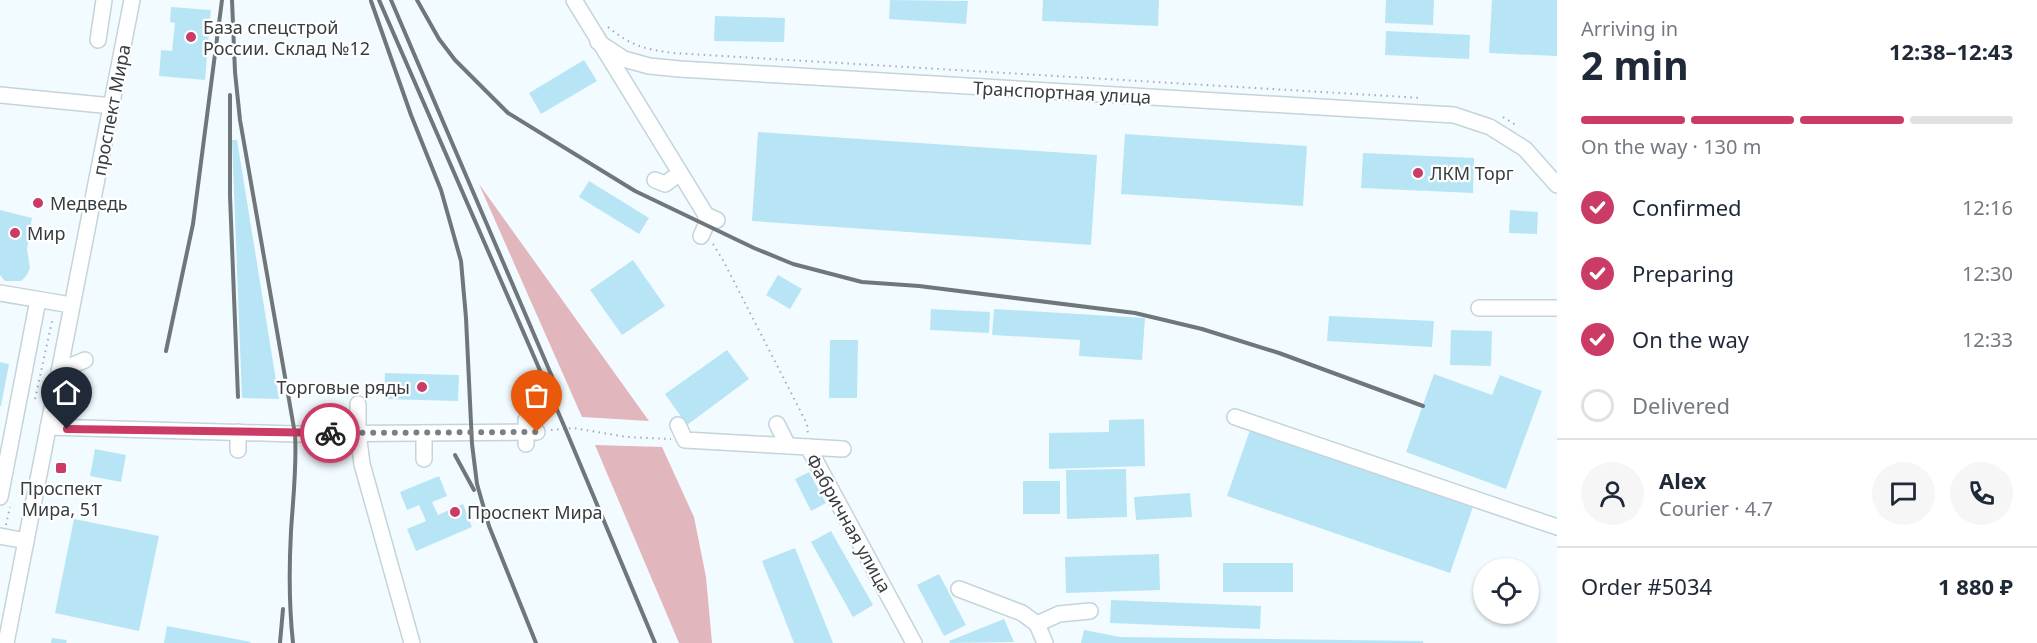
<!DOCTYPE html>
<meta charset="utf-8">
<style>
body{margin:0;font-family:"Noto Sans",sans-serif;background:#f6f6f7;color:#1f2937;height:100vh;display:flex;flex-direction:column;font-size:22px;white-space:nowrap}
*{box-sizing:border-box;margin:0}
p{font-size:20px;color:#747a83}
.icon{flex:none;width:33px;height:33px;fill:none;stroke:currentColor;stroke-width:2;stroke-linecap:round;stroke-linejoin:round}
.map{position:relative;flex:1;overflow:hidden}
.details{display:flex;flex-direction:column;background:#fff;width:480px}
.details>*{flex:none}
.buttons{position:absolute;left:1473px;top:558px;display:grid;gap:12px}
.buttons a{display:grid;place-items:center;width:66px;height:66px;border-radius:50%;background:#fff;box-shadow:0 2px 4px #0004;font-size:30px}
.pin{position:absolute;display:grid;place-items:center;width:51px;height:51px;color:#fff;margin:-62px -26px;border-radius:50% 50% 50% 0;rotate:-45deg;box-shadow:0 0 6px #0007}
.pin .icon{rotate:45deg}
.courier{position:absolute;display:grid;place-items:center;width:60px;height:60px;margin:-30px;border:4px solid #ca3b66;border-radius:50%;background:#fff;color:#222;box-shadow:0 2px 8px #0007}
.summary em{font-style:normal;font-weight:700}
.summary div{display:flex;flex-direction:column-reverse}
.summary{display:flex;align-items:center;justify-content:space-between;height:102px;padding:0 24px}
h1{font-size:39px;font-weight:700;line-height:45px}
.bar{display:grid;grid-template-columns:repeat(4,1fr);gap:9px 6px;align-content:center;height:72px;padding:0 24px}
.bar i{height:8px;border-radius:4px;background:#e0e1e3}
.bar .on{background:#ca3b66}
.bar p{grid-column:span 4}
.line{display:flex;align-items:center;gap:15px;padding:0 24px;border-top:2px solid #e0e1e3}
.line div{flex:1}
.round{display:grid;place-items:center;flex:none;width:63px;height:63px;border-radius:32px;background:#f6f6f7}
ol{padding:0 24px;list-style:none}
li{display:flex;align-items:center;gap:18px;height:66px}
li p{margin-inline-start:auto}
li .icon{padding:6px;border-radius:50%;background:#ca3b66;color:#fff;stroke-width:4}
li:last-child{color:#747a83}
li i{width:33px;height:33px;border:3px solid #e0e1e3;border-radius:50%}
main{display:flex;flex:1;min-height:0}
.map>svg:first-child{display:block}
</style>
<main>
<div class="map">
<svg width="1557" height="643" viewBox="0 0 1557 643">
<rect width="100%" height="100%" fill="#f2fbff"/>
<g fill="#e2b6bd">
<path d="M479,184L649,421L582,417Z"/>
<path d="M595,445L662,447L694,517L706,577L712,643H679Z"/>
</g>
<g fill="#b8e5f6">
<path d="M890,0L968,1L966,24L889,19Z"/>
<path d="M1043,0H1159L1158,26L1042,21Z"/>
<path d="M1386,0H1434L1433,25L1385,23Z"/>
<path d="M1492,0H1557V56L1489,53Z"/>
<path d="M171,7L211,10L205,80L159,76L161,50L172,51L175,23L170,22Z"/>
<path d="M715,16L785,18L784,42L714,41Z"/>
<path d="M1386,31L1470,35L1469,59L1385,55Z"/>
<path d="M584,60L597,81L541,114L529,93Z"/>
<path d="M758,132L1097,155L1091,245L752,221Z"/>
<path d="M1125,134L1307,146L1303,206L1121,194Z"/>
<path d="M232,140H237L279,399L242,398Z"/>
<path d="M1363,153L1474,158L1473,193L1361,188Z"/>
<path d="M589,181L649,218L639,234L579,197Z"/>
<path d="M0,210L32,218L27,249L30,268L27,275L21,281H5L0,275Z"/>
<path d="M1510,210L1538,212L1537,234L1509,233Z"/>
<path d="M633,260L665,306L622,335L590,290Z"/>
<path d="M778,275L802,289L790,309L766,295Z"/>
<path d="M931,309L990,312L989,333L930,330Z"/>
<path d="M994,309L1145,318L1142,360L1079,356L1080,340L992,335Z"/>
<path d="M1329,316L1434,321L1432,347L1327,341Z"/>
<path d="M1451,330L1492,331L1491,366L1450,365Z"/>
<path d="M830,340H858L857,398H829Z"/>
<path d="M727,350L749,379L687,425L665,394Z"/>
<path d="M0,362L9,364L1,406H0Z"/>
<path d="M385,373L459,375L458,401L384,399Z"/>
<path d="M1434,374L1492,395L1500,375L1542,391L1506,489L1406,452Z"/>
<path d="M1144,419L1145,466L1049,469V433L1109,432V420Z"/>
<path d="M1251,427L1474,504L1450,573L1227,496Z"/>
<path d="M95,449L126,455L121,482L90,476Z"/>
<path d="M1126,469L1127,517L1067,519L1066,470Z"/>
<path d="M809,472L826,503L811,511L795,479Z"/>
<path d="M439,476L447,496L432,502L438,515L463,504L472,527L416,551L407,529L426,521L419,505L407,510L400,492Z"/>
<rect x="1023" y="481" width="37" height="33"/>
<path d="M1190,493L1192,517L1136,520L1134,497Z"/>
<path d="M74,519L159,536L139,631L55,613Z"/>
<path d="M831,531L873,605L853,617L811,542Z"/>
<path d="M795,548L833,643H794L762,561Z"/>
<path d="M1159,554L1160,590L1066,593L1065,557Z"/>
<rect x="1223" y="563" width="70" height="29"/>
<path d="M939,574L966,625L944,636L917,585Z"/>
<path d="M1111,600L1261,606L1260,629L1110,623Z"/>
<path d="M1004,619L1014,642L950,643L949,641Z"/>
<path d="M167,626L251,642L250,643H164Z"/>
<path d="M1084,630L1120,637L1423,641V643H1081Z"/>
<path d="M52,638L67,640L66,643H51Z"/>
</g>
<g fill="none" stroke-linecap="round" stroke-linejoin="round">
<g stroke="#c4d4da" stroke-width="18">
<g id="minor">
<path d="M574,0L706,215L717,220"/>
<path d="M98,40L104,0"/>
<path d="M598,42L624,59L649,66L680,69L1454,115L1490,127L1525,149L1557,185"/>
<path d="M0,95L112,106"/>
<path d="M655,180L665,184L680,173"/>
<path d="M701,236L706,225V215"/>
<path d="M0,293L71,305"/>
<path d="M1479,308H1557"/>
<path d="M59,371L85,360"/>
<path d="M358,404V433L362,464L412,643"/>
<path d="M1235,417L1557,527"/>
<path d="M526,420V444"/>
<path d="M777,424L788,446"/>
<path d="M678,425L685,440L808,447L914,643"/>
<path d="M48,427L295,434L537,432"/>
<path d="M424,433V459"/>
<path d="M808,447L843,449"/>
<path d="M238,450V432"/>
<path d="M0,497L38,300"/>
<path d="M0,536L26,541"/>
<path d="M959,589L1022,613L1037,624L1045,643"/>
<path d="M1037,624L1059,614L1090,611"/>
<path d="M6,643L132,0"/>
</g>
</g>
<g stroke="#a3abae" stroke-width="2" stroke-dasharray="1.5 4.5" stroke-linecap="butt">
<path d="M608,27C631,46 644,49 673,53L1422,98"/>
<path d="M1503,117L1516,125"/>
<path d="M713,244L724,262L807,424L808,434"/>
<path d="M35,399L53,317"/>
<path d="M551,430L574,428L627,437L671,439"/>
<path d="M6,525L10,507"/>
</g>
<use href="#minor" stroke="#fff" stroke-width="15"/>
<g stroke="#70777a" stroke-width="4">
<path d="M232,0L235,72L240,120L295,434C297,466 293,499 291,531C289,568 289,606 293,643"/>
<path d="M379,0L565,428L655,643"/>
<path d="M391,0L556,386"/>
<path d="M417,0L439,39L455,60L508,113L635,191L754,248L793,264L862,282L919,286L1135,313L1202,329L1279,353L1423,406"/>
<path d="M371,1L411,115L441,190L461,261L466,318L472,444L477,484L489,526L536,643"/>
<path d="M230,95V196L238,397"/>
<path d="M166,351L193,224L222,0"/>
<path d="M455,455L474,490"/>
<path d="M280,643L283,609"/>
</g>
</g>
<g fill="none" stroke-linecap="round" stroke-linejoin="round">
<path stroke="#788083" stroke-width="6" stroke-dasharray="0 10.8" d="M330,433L537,432"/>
<path stroke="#ca3b66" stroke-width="8" d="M67,429L330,433"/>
</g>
<g fill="#ca3b66" stroke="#fff" stroke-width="2">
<circle cx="191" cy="37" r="6"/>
<circle cx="1418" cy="173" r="6"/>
<circle cx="38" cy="203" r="6"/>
<circle cx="15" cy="233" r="6"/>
<circle cx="422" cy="387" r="6"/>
<rect x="55" y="462" width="12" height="12" rx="3"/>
<circle cx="455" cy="512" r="6"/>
</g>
<g text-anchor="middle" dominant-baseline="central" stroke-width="4.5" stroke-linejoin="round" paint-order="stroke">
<g font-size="18" fill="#373d40" stroke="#fff" text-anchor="start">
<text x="203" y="27">База спецстрой<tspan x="203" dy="21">России. Склад №12</tspan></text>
<text x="1430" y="173">ЛКМ Торг</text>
<text x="50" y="203">Медведь</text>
<text x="27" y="233">Мир</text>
<text x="410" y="387" text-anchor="end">Торговые ряды</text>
<text x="61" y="488" text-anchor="middle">Проспект<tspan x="61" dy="21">Мира, 51</tspan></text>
<text x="467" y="512">Проспект Мира</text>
</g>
<g font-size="18" fill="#373d40" stroke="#fff">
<text transform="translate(1062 92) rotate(3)">Транспортная улица</text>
<text transform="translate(111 110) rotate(-79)">проспект Мира</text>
<text transform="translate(849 523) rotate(61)">Фабричная улица</text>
</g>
</g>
</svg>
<div class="buttons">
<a><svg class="icon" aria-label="locate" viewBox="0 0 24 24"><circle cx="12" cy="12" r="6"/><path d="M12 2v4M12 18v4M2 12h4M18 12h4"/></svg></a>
</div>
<div class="pin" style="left:537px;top:432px;background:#ea580c"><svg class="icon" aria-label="bag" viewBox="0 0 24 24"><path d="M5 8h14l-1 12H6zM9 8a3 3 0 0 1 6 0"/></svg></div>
<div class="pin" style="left:67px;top:429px;background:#1f2937"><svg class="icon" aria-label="home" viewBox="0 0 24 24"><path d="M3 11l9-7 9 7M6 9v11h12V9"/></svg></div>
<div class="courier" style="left:330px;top:433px"><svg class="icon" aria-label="bike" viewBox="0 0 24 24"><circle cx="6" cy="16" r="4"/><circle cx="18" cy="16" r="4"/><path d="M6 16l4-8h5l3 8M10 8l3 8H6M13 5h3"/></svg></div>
</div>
<section class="details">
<div class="summary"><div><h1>2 min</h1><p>Arriving in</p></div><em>12:38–12:43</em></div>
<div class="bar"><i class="on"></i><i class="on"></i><i class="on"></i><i></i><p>On the way · 130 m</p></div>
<ol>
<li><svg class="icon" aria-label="check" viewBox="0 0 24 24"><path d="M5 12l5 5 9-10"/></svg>Confirmed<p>12:16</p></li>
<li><svg class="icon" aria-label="check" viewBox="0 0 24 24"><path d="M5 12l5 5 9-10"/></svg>Preparing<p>12:30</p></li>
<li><svg class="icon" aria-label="check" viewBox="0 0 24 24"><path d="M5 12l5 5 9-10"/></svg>On the way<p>12:33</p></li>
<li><i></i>Delivered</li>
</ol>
<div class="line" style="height:108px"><a class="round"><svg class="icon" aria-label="person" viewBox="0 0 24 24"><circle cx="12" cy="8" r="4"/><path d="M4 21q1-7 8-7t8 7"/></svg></a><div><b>Alex</b><p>Courier · 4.7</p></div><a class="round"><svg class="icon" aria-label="chat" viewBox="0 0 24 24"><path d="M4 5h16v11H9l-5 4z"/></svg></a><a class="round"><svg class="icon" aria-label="phone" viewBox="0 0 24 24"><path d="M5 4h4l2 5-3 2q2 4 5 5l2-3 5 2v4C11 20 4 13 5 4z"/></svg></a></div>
<div class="line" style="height:78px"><div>Order #5034</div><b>1 880 ₽</b></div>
</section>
</main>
